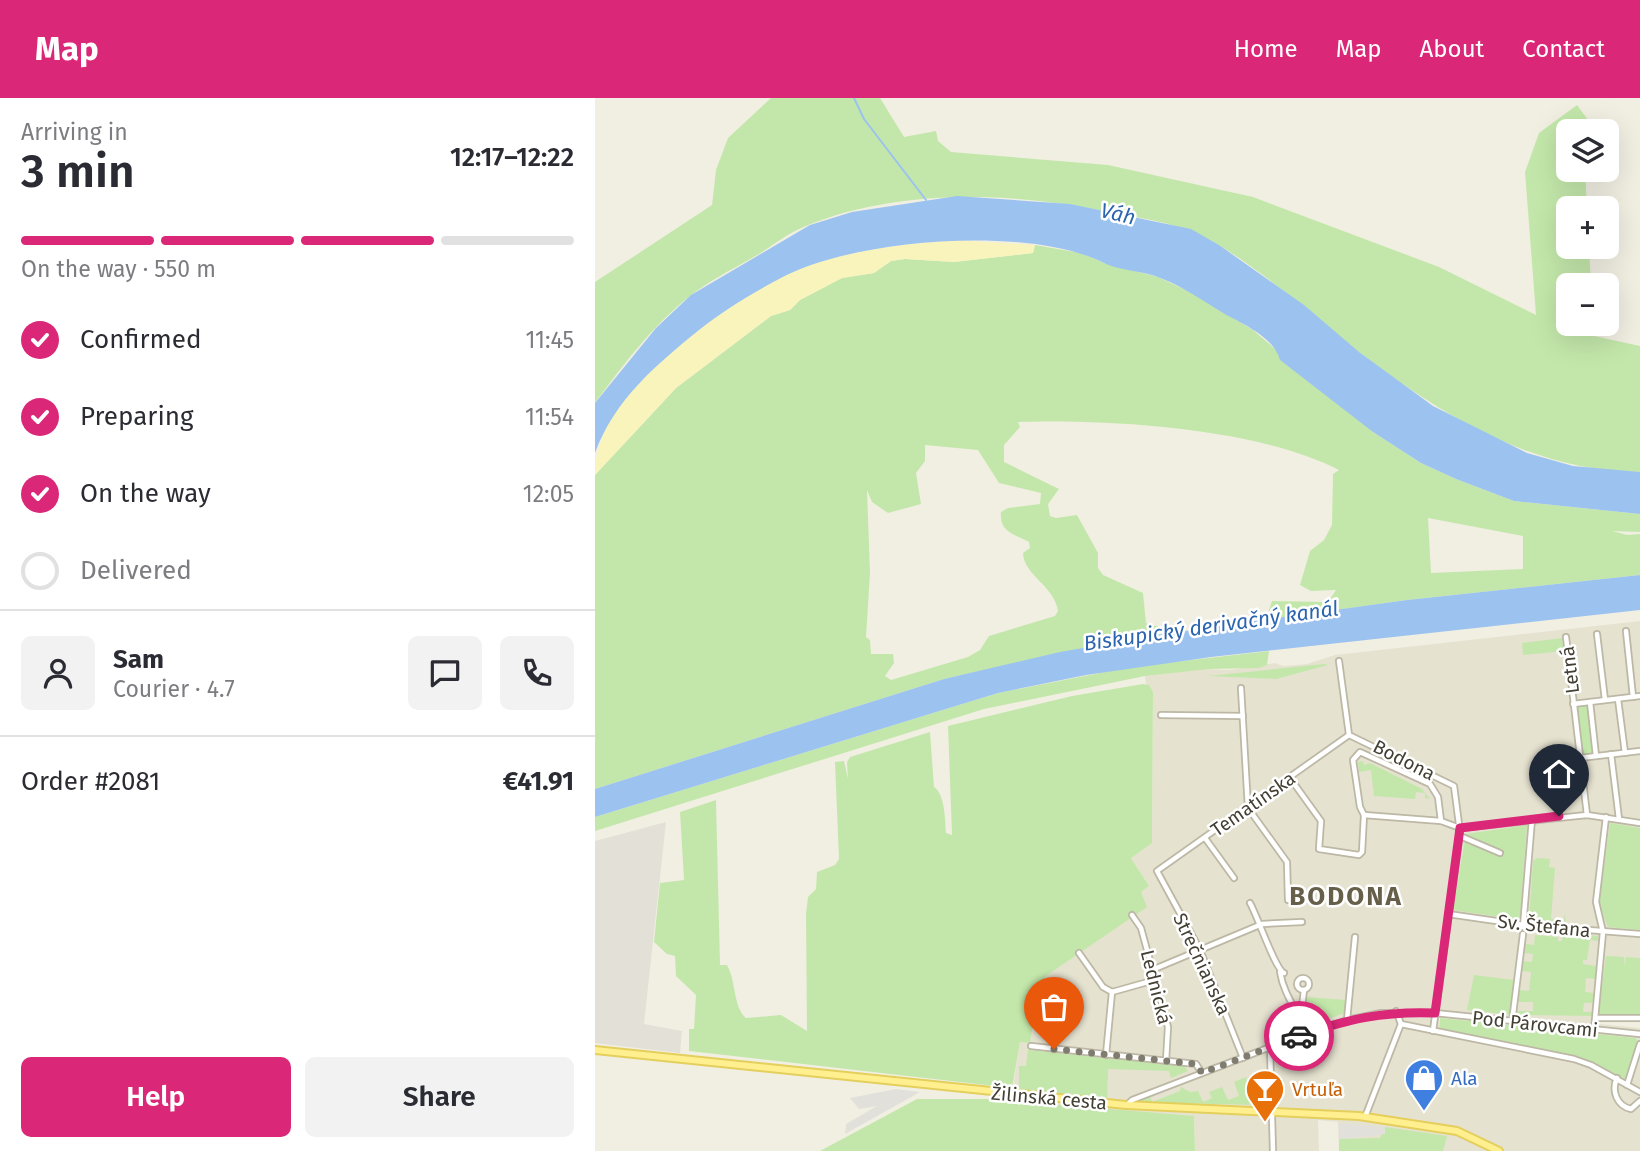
<!DOCTYPE html>
<meta charset="utf-8">
<style>
body{margin:0;font-family:"Fira Sans",sans-serif;background:#f2f2f3;color:#2b2b33;height:100vh;display:flex;flex-direction:column;font-size:26px;white-space:nowrap}
*{box-sizing:border-box;margin:0}
p{font-size:23px;color:#7c7c81}
.icon{flex:none;width:38px;height:38px;fill:none;stroke:currentColor;stroke-width:2;stroke-linecap:round;stroke-linejoin:round}
.map{position:relative;flex:1;overflow:hidden}
.details{display:flex;flex-direction:column;background:#fff;width:595px}
.details>*{flex:none}
.controls{position:absolute;left:961px;top:21px;display:grid;gap:14px}
.controls a{display:grid;place-items:center;width:63px;height:63px;border-radius:10px;background:#fff;box-shadow:0 7px 28px #0002;font-size:35px}
.pin{position:absolute;display:grid;place-items:center;width:60px;height:60px;color:#fff;margin:-72px -30px;border-radius:50% 50% 50% 0;rotate:-45deg;box-shadow:0 0 7px #0007}
.pin .icon{rotate:45deg}
.courier{position:absolute;display:grid;place-items:center;width:70px;height:70px;margin:-35px;border:5px solid #db2777;border-radius:50%;background:#fff;color:#222;box-shadow:0 2px 9px #0007}
.summary em{font-style:normal;font-weight:600}
.summary div{display:flex;flex-direction:column-reverse}
.summary{display:flex;align-items:center;justify-content:space-between;height:119px;padding:0 21px}
h1{font-size:46px;font-weight:600;line-height:52px}
.bar{display:grid;grid-template-columns:repeat(4,1fr);gap:10px 7px;align-content:center;height:84px;padding:0 21px}
.bar i{height:9px;border-radius:5px;background:#e1e1e2}
.bar .on{background:#db2777}
.bar p{grid-column:span 4}
.line{display:flex;align-items:center;gap:18px;padding:0 21px;border-top:2px solid #e1e1e2}
.line div{flex:1}
.round{display:grid;place-items:center;flex:none;width:74px;height:74px;border-radius:10px;background:#f2f2f3}
ol{padding:0 21px;list-style:none}
li{display:flex;align-items:center;gap:21px;height:77px}
li p{margin-inline-start:auto}
li .icon{padding:7px;border-radius:50%;background:#db2777;color:#fff;stroke-width:4}
li:last-child{color:#7c7c81}
li i{width:38px;height:38px;border:4px solid #e1e1e2;border-radius:50%}
.primary-button{display:flex;gap:14px;margin-top:auto;padding:14px 21px}
.primary-button a{flex:1;height:80px;border-radius:10px;background:#db2777;color:#fff;font-size:28px;font-weight:600;line-height:80px;text-align:center}
.primary-button a+a{background:#f2f2f3;color:#2b2b33}
header{display:flex;align-items:center;gap:42px;box-sizing:border-box;height:98px;padding:0 35px;background:#db2777;color:#fff}
header strong{font-size:33px}
nav{display:flex;gap:38px;margin-inline-start:auto;font-size:24px}
main{display:flex;flex:1;min-height:0}
.map>svg:first-child{display:block}
</style>
<header>
<strong>Map</strong>
<nav><a>Home</a><a>Map</a><a>About</a><a>Contact</a></nav>
</header>
<main>
<section class="details">
<div class="summary"><div><h1>3 min</h1><p>Arriving in</p></div><em>12:17–12:22</em></div>
<div class="bar"><i class="on"></i><i class="on"></i><i class="on"></i><i></i><p>On the way · 550 m</p></div>
<ol>
<li><svg class="icon" aria-label="check" viewBox="0 0 24 24"><path d="M5 12l5 5 9-10"/></svg>Confirmed<p>11:45</p></li>
<li><svg class="icon" aria-label="check" viewBox="0 0 24 24"><path d="M5 12l5 5 9-10"/></svg>Preparing<p>11:54</p></li>
<li><svg class="icon" aria-label="check" viewBox="0 0 24 24"><path d="M5 12l5 5 9-10"/></svg>On the way<p>12:05</p></li>
<li><i></i>Delivered</li>
</ol>
<div class="line" style="height:126px"><a class="round"><svg class="icon" aria-label="person" viewBox="0 0 24 24"><circle cx="12" cy="8" r="4"/><path d="M4 21q1-7 8-7t8 7"/></svg></a><div><b>Sam</b><p>Courier · 4.7</p></div><a class="round"><svg class="icon" aria-label="chat" viewBox="0 0 24 24"><path d="M4 5h16v11H9l-5 4z"/></svg></a><a class="round"><svg class="icon" aria-label="phone" viewBox="0 0 24 24"><path d="M5 4h4l2 5-3 2q2 4 5 5l2-3 5 2v4C11 20 4 13 5 4z"/></svg></a></div>
<div class="line" style="height:91px"><div>Order #2081</div><b>€41.91</b></div>
<div class="primary-button"><a>Help</a><a>Share</a></div>
</section>
<div class="map">
<svg width="1045" height="1053" viewBox="0 0 1045 1053">
<rect width="100%" height="100%" fill="#f1efe2"/>
<path fill="#e6e2d0" fill-rule="evenodd" d="M1045,523V923H1004V926L1045,930V1053H744L743,1024L723,1022L724,1053H600L599,1019L416,1003L425,943L434,945L443,893L451,878L551,809L546,794L554,788L536,760L557,744L558,594L551,586L550,578L606,571L635,572L680,565L688,568L712,566L740,557ZM844,920L1041,940H1043L1027,980L989,961L844,931Z"/>
<path fill="#e3e0d8" d="M71,724L49,926L87,933L85,955L0,945V743Z"/>
<g fill="#c3e7aa" fill-rule="evenodd">
<path d="M176,0H285L309,39L341,33L343,43L356,54L513,67L658,99L844,169L941,217L930,74L944,35L982,7L1001,33H973V72H990L992,110H973V149H994L996,187H973V226H998L999,238L1045,248V374C938,373 848,318 765,255C717,218 674,177 622,146C586,124 543,120 502,112C409,93 291,91 202,132C187,139 172,152 157,160C136,172 114,183 95,198C58,227 28,267 0,305V184L117,107L121,72L133,40Z"/>
<path d="M440,147L486,155L509,165L563,179L597,195L658,232L778,334L826,365L861,381L919,403L1045,416V434L1017,433L1032,437L1045,436V477L812,502L678,521L674,512L677,503L733,504L741,492L716,493L705,487L715,453L729,442L737,427L738,376L744,372C664,330 514,321 423,324L425,329L409,347V364L464,391L453,406L455,418L461,420L482,417L503,455V470L508,477L548,495L551,525L565,529V533L349,581L0,691V377L81,290L176,218L195,212L205,202L247,180L279,175L296,163L310,161L359,164L438,155ZM330,347L383,352L404,385L446,395L445,406L413,410L406,414C404,434 419,436 434,444L435,450L428,455C429,478 459,487 463,513L460,518L394,538L385,552L373,559L296,582L290,578L299,565L298,556H276L275,542L271,539L275,475L272,392L277,404L293,415L326,406L321,375L330,363ZM833,420L928,438V471L836,475Z"/>
<path d="M967,540L969,553L928,557L927,545Z"/>
<path d="M674,553L672,567L664,570L614,571L550,578L389,611L0,733V719L403,595L535,569Z"/>
<path d="M729,566L733,567L681,581L613,578Z"/>
<path d="M548,586L554,587L558,594L557,745L536,760L554,788L546,794L552,809L451,878L443,893L435,945L425,944L417,990L94,953V931H99L101,897L81,878L80,858L72,856L59,844L65,785L89,782L85,714L121,702L125,867H132C141,882 138,909 151,920L186,917L212,933L211,816L213,799L221,791L222,774L240,767L244,761L240,664L249,663L253,681L252,664L255,659L335,634L339,689C350,696 350,722 351,735L357,737L353,628L477,598Z"/>
<path d="M993,607L999,656L988,657L982,609Z"/>
<path d="M768,663L769,667L775,665L827,691L835,701L830,700V695L821,694L820,701L779,698L776,672L764,674L763,664Z"/>
<path d="M1015,725L1045,730V832L1013,829L1004,806Z"/>
<path d="M932,727L925,822L858,812L871,736Z"/>
<path d="M942,760L955,761L954,769L960,770L956,821L969,822L970,814L971,826L934,823L938,763Z"/>
<path d="M968,834L1003,838V843L995,842L992,862H988V866L1001,868L1000,881L991,880L990,894L999,895V905H989L988,914H999L998,918L921,917V913H938V904H922L925,892L934,893L936,874L927,873L928,863L937,864L938,856L929,855L930,846L939,847L940,837L963,839V843H967Z"/>
<path d="M1011,858L1029,859L1030,869L1031,859L1045,860V918H1003Z"/>
<path d="M879,877L919,882L916,917L872,912Z"/>
<path d="M711,899L751,902L750,915L712,928L708,917Z"/>
<path d="M845,920L1041,940L1043,943L1032,980L1028,981L989,961L844,931Z"/>
<path d="M433,952L589,968L593,973L576,980L574,973L513,971L512,1002L424,992V968H431Z"/>
<path d="M651,979L658,1003L671,998L663,1007L539,1004L555,998L557,1004L585,993L586,989L595,994L603,993L608,1004L617,1000L614,994L627,989L633,1002L644,998L639,984Z"/>
<path d="M322,1001H395L599,1018L600,1053H225Z"/>
<path d="M790,1029L852,1038L848,1053H744V1041L785,1040Z"/>
</g>
<path fill="#f8f4bc" d="M361,142L440,147L438,155L359,164L310,161L296,163L279,175L247,180L205,202L195,212L176,218L81,290L0,377C0,291 117,216 185,180C234,154 306,146 361,142Z"/>
<g fill="#e2e0db">
<path d="M301,991L325,994L250,1036L251,1026L282,1008L264,1011L255,1000Z"/>
<path d="M744,1025L790,1029V1036L744,1041Z"/>
</g>
<g fill="#9cc2f0">
<path d="M362,98L475,106L596,131L624,147L709,207L764,254L838,308L932,355L978,368L1045,374V416L919,403L861,381L826,365L778,334L685,262C678,236 641,224 620,210C601,198 581,185 560,178C545,173 522,172 509,165C434,127 258,140 184,181C156,196 129,212 104,232C61,267 20,301 0,355V305L61,230L96,197L215,127L257,114Z"/>
<path d="M1045,477V512L616,559L491,577L403,595L0,719V691L349,581L465,554L561,537L812,502Z"/>
</g>
<g fill="none" stroke-linecap="round" stroke-linejoin="round">
<path stroke="#9cc2f0" stroke-width="2" d="M259,0L269,21L331,102"/>
<g stroke="#bdb8a5" stroke-width="8">
<g id="street">
<path d="M1031,533L1038,599"/>
<path d="M1002,536L1010,602"/>
<path d="M971,539L992,717"/>
<path d="M744,563L754,637L859,688L865,734L838,933"/>
<path d="M646,590L653,710L692,764L693,802"/>
<path d="M1023,601L1030,655"/>
<path d="M995,604L1001,658"/>
<path d="M978,606L1045,598"/>
<path d="M566,617L648,618"/>
<path d="M1016,656L1024,721"/>
<path d="M985,660L1045,653"/>
<path d="M695,680L726,723L724,751L764,757L767,754L769,717L765,709L758,662L765,654L835,686L843,699L846,723"/>
<path d="M769,717L846,723L865,730L992,717L1045,725"/>
<path d="M865,738L905,755"/>
<path d="M610,740L639,780"/>
<path d="M655,805C663,819 680,871 689,875"/>
<path d="M853,816L929,827L1045,836"/>
<path d="M537,817L546,830L573,929L571,963"/>
<path d="M928,829L937,721"/>
<path d="M484,855L508,889L517,894L511,957"/>
<path d="M557,872L667,826L707,824"/>
<path d="M685,874C689,898 703,913 712,935"/>
<circle cx="708" cy="886" r="6"/>
<path d="M517,894L560,882"/>
<path d="M706,917L709,892"/>
<path d="M1001,920H1045"/>
<path d="M752,922L760,839"/>
<path d="M917,924L928,836"/>
<path d="M806,926L979,961L996,967L1045,994"/>
<path d="M999,932L1008,834L1001,804L1011,719"/>
<path d="M436,948L601,966L607,975"/>
<path d="M675,950L678,1053"/>
<path d="M459,951L465,888"/>
<path d="M648,960L605,852L562,773L754,637"/>
<path d="M1022,980C1016,993 1022,1008 1036,1011L1045,1003"/>
<path d="M1032,987L1045,946"/>
<path d="M532,1007L537,1002L712,935L752,922L786,915H840L1045,936"/>
<path d="M770,1019L806,926L801,913"/>
</g>
</g>
<g stroke="#e4cf5d" stroke-width="10">
<path id="primary" d="M0,952L531,1007L764,1018L862,1033L904,1053"/>
</g>
<use href="#street" stroke="#fff" stroke-width="4.5"/>
<use href="#primary" stroke="#ffef8e" stroke-width="6"/>
</g>
<g fill="none" stroke-linecap="round" stroke-linejoin="round">
<path stroke="#807d70" stroke-width="7" stroke-dasharray="0 12.6" d="M459,951L601,966L607,975L704,938"/>
<path stroke="#db2777" stroke-width="9" d="M704,938C753,921 788,913 840,915L865,730L964,718"/>
</g>
<defs>
<g id="shop-pin" transform="scale(2.0125)"><path d="M0 17L-7.5 6A9.5 9.5 0 1 1 7.5 6Z" fill="#3f7fe0" stroke="#fff"/><path d="M-5-2.5h2.3a2.7 3.5 0 0 1 5.4 0H5L5.5 6h-11ZM-1.5-2.5h3a1.5 2.3 0 0 0-3 0Z" fill="#fff"/></g>
<g id="bar-pin" transform="scale(2.0125)"><path d="M0 17L-7.5 6A9.5 9.5 0 1 1 7.5 6Z" fill="#e8710a" stroke="#fff"/><path d="M-6-5H6L.8 .8V4.5H3.5V6h-7V4.5H-.8V.8Z" fill="#fff"/></g>
</defs>
<g fill-rule="evenodd">
<use href="#shop-pin" x="829" y="980"/>
<use href="#bar-pin" x="670" y="991"/>
</g>
<g text-anchor="middle" dominant-baseline="central" stroke-width="5" stroke-linejoin="round" paint-order="stroke">
<g font-size="19" fill="#433f33" stroke="#fff">
<text transform="translate(975 572) rotate(-97)">Letná</text>
<text transform="translate(809 662) rotate(27)">Bodona</text>
<text transform="translate(658 706) rotate(-35)">Tematínska</text>
<text transform="translate(949 828) rotate(6)">Sv. Štefana</text>
<text transform="translate(607 866) rotate(65)">Strečnianska</text>
<text transform="translate(561 889) rotate(76)">Lednická</text>
<text transform="translate(940 926) rotate(6)">Pod Párovcami</text>
<text transform="translate(454 1000) rotate(5)">Žilinská cesta</text>
</g>
<g font-size="19" fill="#366cbe" stroke="#fff" text-anchor="start">
<text x="856" y="980">Ala</text>
</g>
<g font-size="19" fill="#c56008" stroke="#fff" text-anchor="start">
<text x="697" y="991">Vrtuľa</text>
</g>
<g font-size="21" font-style="italic" fill="#2c65af" stroke="#fff">
<text transform="translate(523 116) rotate(13)">Váh</text>
<text transform="translate(616 528) rotate(-8)">Biskupický derivačný kanál</text>
</g>
<g font-size="26" font-weight="bold" letter-spacing="2" fill="#665f4a" stroke="#fff">
<text x="751" y="798">BODONA</text>
</g>
</g>
</svg>
<div class="controls">
<a><svg class="icon" aria-label="layers" viewBox="0 0 24 24"><path d="M12 4l9 5-9 5-9-5zM3 14l9 5 9-5"/></svg></a>
<a>+</a>
<a>−</a>
</div>
<div class="pin" style="left:459px;top:951px;background:#ea580c"><svg class="icon" aria-label="bag" viewBox="0 0 24 24"><path d="M5 8h14l-1 12H6zM9 8a3 3 0 0 1 6 0"/></svg></div>
<div class="pin" style="left:964px;top:718px;background:#1f2937"><svg class="icon" aria-label="home" viewBox="0 0 24 24"><path d="M3 11l9-7 9 7M6 9v11h12V9"/></svg></div>
<div class="courier" style="left:704px;top:938px"><svg class="icon" aria-label="car" viewBox="0 0 24 24"><path d="M5 17H2v-5l4-1 3-4h7l3 4 3 1v5h-3M9 17h6M6 11h13"/><circle cx="7" cy="17" r="2"/><circle cx="17" cy="17" r="2"/></svg></div>
</div>
</main>
